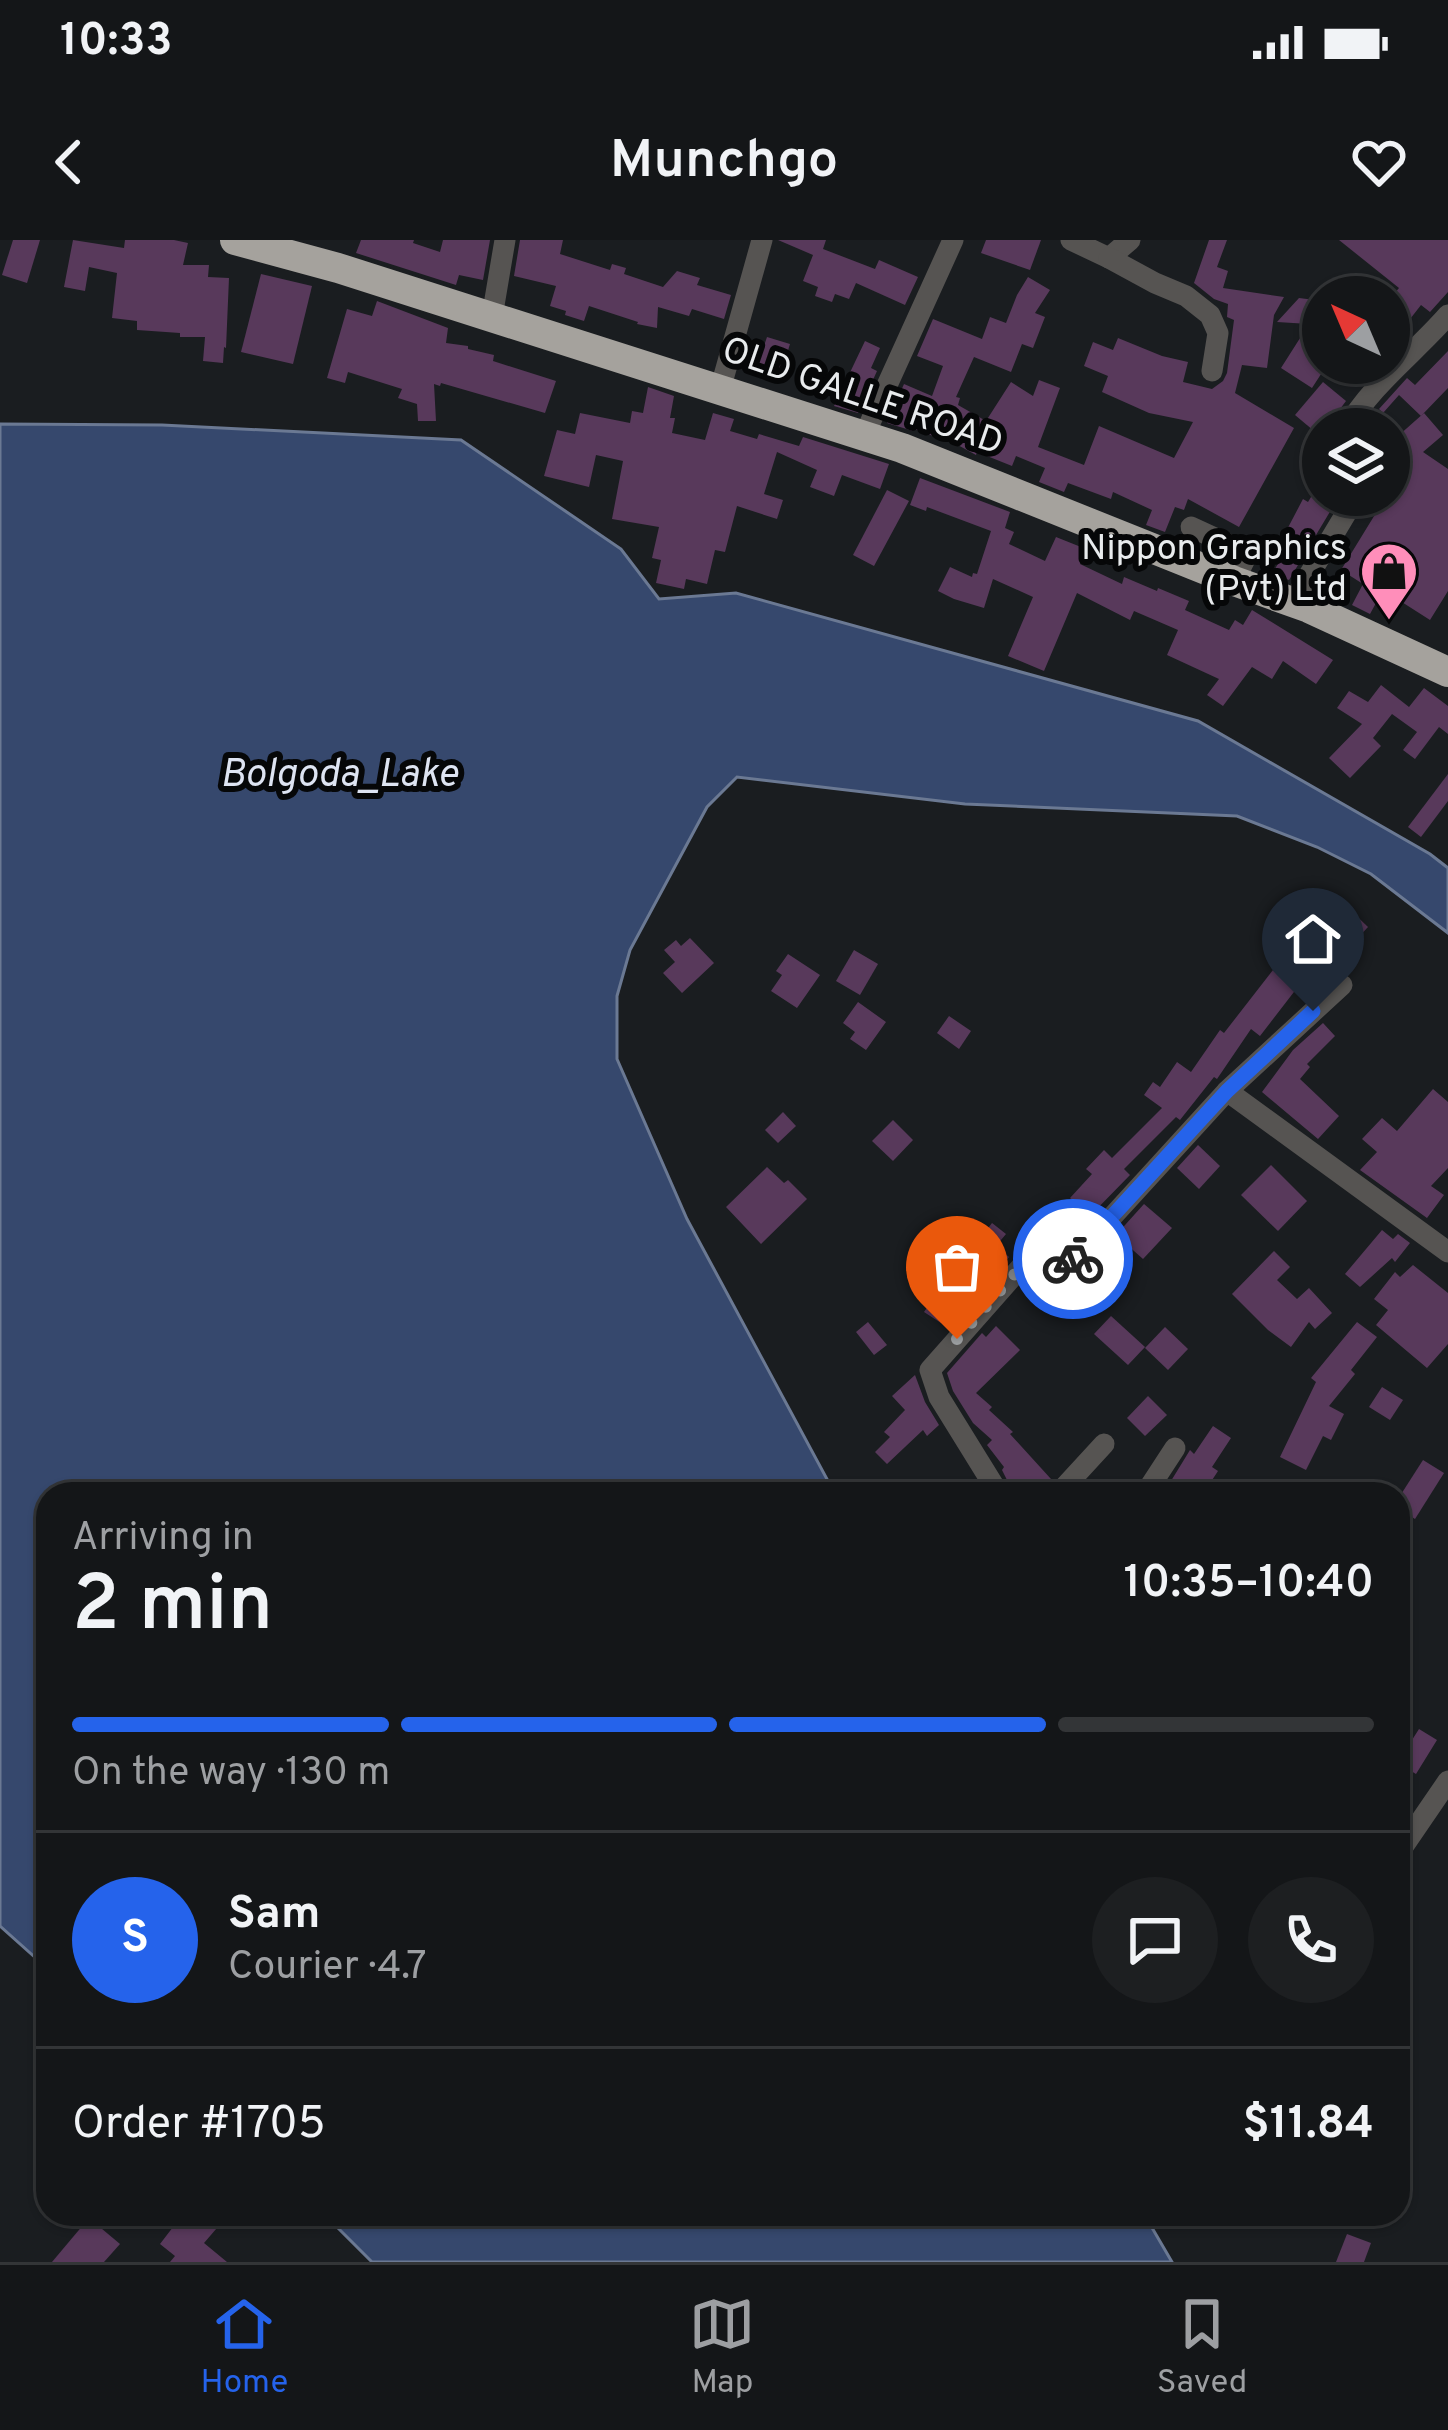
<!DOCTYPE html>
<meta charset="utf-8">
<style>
body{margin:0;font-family:Overpass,sans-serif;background:#1d1f21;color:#f1f3f6;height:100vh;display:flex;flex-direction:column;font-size:45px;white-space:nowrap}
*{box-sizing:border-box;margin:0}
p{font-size:39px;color:#9d9fa2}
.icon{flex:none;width:66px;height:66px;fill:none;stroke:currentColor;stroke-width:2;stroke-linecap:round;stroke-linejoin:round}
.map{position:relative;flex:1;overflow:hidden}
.sheet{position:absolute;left:36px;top:1242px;width:1374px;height:744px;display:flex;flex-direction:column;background:#141618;border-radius:36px;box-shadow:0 3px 9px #0004,0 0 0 3px #333537}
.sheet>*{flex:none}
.needle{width:78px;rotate:316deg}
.buttons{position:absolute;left:1302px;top:36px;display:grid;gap:24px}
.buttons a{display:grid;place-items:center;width:108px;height:108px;border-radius:50%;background:#141618;box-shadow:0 3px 9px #0004,0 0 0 3px #333537;font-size:60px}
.pin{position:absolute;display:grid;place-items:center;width:102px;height:102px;color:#fff;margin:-123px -51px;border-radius:50% 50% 50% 0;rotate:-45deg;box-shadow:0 0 12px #0007}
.pin .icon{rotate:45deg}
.courier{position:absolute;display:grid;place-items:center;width:120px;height:120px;margin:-60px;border:9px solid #2563eb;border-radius:50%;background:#fff;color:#222;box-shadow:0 3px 15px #0007}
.head em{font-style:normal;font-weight:600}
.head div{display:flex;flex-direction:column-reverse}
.head{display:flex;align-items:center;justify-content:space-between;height:204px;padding:0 36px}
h1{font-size:78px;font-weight:600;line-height:90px}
.bar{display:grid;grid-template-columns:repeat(4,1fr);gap:18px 12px;align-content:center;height:144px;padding:0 36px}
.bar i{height:15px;border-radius:9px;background:#333537}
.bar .active{background:#2563eb}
.bar p{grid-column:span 4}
.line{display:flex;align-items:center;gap:30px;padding:0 36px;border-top:3px solid #333537}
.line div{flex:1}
.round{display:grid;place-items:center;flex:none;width:126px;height:126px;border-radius:63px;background:#1d1f21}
.status{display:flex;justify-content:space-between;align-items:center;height:84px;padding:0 60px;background:#141618;direction:ltr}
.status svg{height:33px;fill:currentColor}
header{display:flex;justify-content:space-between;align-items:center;height:156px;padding:0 36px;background:#141618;font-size:54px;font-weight:600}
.tabs{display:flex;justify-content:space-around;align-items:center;height:168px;border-top:3px solid #333537;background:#141618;font-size:33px;color:#9d9fa2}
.tabs a{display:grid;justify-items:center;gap:6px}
.tabs .active{color:#2563eb}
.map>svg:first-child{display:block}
</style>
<div class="status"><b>10:33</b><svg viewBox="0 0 49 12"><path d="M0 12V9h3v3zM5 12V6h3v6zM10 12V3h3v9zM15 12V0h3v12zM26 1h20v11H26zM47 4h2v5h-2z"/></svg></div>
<header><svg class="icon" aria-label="back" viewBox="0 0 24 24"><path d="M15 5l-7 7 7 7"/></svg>Munchgo<svg class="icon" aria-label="heart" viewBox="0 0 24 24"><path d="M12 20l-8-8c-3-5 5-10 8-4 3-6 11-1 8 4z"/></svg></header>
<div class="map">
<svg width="1448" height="2022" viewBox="0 0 1448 2022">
<rect width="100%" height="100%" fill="#1a1d20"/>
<g fill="#36486d" stroke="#6b7993" stroke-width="3">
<path d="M0,184L162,185L461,200L621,309L659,359L736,353L1198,481L1430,614L1448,628V693L1371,634L1317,607L1237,576L965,564L737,537L707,567L630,710L617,756V819L687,979L835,1254H48V1729L0,1686Z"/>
<path d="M324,1974H1144L1172,2022H372Z"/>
</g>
<g fill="#58395b">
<path d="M13,0H40L27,43L2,35Z"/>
<path d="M73,0L124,8L125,0H174L188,3L183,25H209L208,37L229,38L226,108L224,107L223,123L203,121L205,97H180V93L137,90V81L112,78L117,33L89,27L85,51L64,47Z"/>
<path d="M361,0H414L413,3L440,12L443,0H490L483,40L459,35L456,45L356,13Z"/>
<path d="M520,0H563L560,14L610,30L612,24L626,28L624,34L663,47L677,31L700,38L697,45L731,55L724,79L692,69L689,76L658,67L657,88L637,84L638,82L589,66L584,81L565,75L566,71L550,66L556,46L514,36Z"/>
<path d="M778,0H826L823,9L875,29L879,20L918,37L905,65L856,43L849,59L835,54L832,62L815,56L818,47L803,41L813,15Z"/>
<path d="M986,0H1041L1030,30L981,13Z"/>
<path d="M1209,0H1227L1217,27L1228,31L1223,48L1284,57L1274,75L1267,128L1242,125L1235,153L1294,188L1239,287L1188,259L1184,270L1175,267L1165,292L1146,285L1152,270L1113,252L1111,259L1068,243L1064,252L1039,242L1045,228L1016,216L1012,226L977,212L976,215L945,198L944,200L914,189L913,191L887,183L904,144L932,156L943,126L917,116L933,79L982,99L990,77L1006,83L1017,55L1028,37L1050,50L1035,73L1045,77L1033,108L1022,104L1011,132L974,117L956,157L960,158L958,165L986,181L1011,142L1033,156L1039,140L1060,148L1038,207L1084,225L1099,186L1174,218L1193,182L1149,173L1102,152L1108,136L1084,126L1093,102L1113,110L1118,98L1162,116L1188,122L1183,142L1212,149L1223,141L1227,133L1234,80L1227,77L1228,64L1214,59L1194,43Z"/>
<path d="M1339,0H1448V52L1430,72L1421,65L1389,106V60L1399,48Z"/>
<path d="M261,34L312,46L293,124L241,112Z"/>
<path d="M1299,58L1323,61V131L1312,148L1281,128L1309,84L1277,82Z"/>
<path d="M377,61L448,88L446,103L468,106V109L494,115L493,121L556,141L545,173L441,143L440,146L434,144L436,181H418L417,164L398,158L402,149L348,132L345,143L327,138L347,69L372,76Z"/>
<path d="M767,97L790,104L779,140L755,133Z"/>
<path d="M865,101L880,108L871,128L877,131L858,173L834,166Z"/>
<path d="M1448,111V148L1421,176L1399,155L1383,173L1379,169L1407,138L1415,145Z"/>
<path d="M1323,142L1346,161L1320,196L1295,175Z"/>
<path d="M648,147L674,156L670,178H675L672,193L705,200L713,173L734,179L730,191L757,199L759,194L799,206L803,197L889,224L880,249L842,235L834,256L810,247L817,230L777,212L764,254L783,260L777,279L737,266L725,312L715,310L707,344L686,339L684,349L656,343L661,320L652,318L659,287L612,279L623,221L596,215L589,247L544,236L557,190L575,194L580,173L630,183L632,171L643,173Z"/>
<path d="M1424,173L1443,195L1423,212L1448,229V351L1430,380L1383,350L1370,374L1352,365L1363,344L1341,330L1379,268L1370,263L1372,255H1389V204Z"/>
<path d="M1323,237V255H1340L1289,340L1272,334L1289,305L1281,301L1303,259L1308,262Z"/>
<path d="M920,238L1010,272L1005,288L1014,292L1009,304L1045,321L1056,297L1086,309L1080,324L1122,344L1124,337L1157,351L1158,348L1189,361L1185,370L1229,390L1235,380L1243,385L1252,370L1333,420L1316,444L1283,421L1272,439L1252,427L1223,466L1207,455L1219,439L1167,415L1178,390L1134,371L1130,380L1077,353L1044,431L1008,416L1033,357L993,339L984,368L954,359L938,351L950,327L972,337L973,333L977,334L991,291L927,267L926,271L910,265Z"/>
<path d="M887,250L909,261L874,326L853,315Z"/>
<path d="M1381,445L1409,467L1424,448L1448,466V494L1439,487L1415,519L1403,510L1417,492L1392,474L1373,498L1381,506L1350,538L1329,518L1362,484L1337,468L1349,451L1368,462Z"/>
<path d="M1448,534V561L1421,597L1408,587Z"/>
<path d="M1344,664L1368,687L1356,700L1332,677Z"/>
<path d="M690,698L714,723L682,753L663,733L675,722L664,710L676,700L681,706Z"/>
<path d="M854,710L878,724L860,755L836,741Z"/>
<path d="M788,714L820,735L797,768L771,751L782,735L776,731Z"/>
<path d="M1273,730L1297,748L1260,796L1251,789L1217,839L1214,837L1180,880L1176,877L1124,929L1130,935L1090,976L1070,958L1092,934L1086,929L1104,910L1112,918L1162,868L1144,855L1153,842L1160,847L1177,822L1191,832L1220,790L1224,793Z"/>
<path d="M858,762L886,782L866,810L850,799L855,792L843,783Z"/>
<path d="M949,776L971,791L959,809L937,793Z"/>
<path d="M1323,783L1335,796L1307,824L1310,827L1300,839L1339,876L1318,899L1262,852L1293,810Z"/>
<path d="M1433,849L1448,862V928L1431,946L1444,955L1427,978L1360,930L1377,912L1362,899L1382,878L1397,891Z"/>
<path d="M783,872L796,886L778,903L765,890Z"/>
<path d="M893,880L913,900L893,921L872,901Z"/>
<path d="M1198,905L1220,926L1199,949L1177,928Z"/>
<path d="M1271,925L1307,961L1278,991L1241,955Z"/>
<path d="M767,927L784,943L788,940L807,959L761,1004L726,967Z"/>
<path d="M1144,964L1172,988L1143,1019L1116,995Z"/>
<path d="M992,983L1006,994L996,1006L1009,1017L999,1029L973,1008Z"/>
<path d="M1382,990L1393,999L1398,994L1410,1003L1395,1022L1392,1018L1360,1047L1345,1034Z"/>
<path d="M1274,1011L1290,1027L1277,1040L1297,1059L1309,1048L1332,1073L1315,1089L1309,1082L1291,1107L1268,1090L1232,1054Z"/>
<path d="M1413,1025L1448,1053V1104L1427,1128L1376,1085L1388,1070L1374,1059L1395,1032L1400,1037Z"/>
<path d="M944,1043L961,1055L941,1083L924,1072Z"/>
<path d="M1111,1076L1145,1107L1128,1125L1094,1094Z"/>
<path d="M868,1082L887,1105L874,1115L856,1092Z"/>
<path d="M1357,1082L1377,1097L1351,1130L1355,1134L1329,1166L1344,1174L1331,1200L1323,1196L1306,1230L1280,1217L1316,1142L1311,1138Z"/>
<path d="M996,1086L1020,1110L976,1153L992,1167L989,1170L1013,1192L1010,1194L1051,1239L1043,1254H1014L1002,1230L1004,1227L987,1205L992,1200L973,1183L953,1151L947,1133L982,1093L986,1097Z"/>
<path d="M1165,1087L1188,1109L1168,1130L1145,1108Z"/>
<path d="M915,1135L925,1162L939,1185L927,1196L923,1190L887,1224L875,1212L890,1197L884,1192L905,1170L892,1156Z"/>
<path d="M1382,1147L1403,1160L1390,1180L1369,1167Z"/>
<path d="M1148,1156L1167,1175L1145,1196L1127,1178Z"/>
<path d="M1213,1186L1231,1198L1212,1227L1218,1231L1203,1254H1163L1190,1210L1194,1214Z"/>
<path d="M1423,1220L1444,1233L1415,1279L1398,1268V1259Z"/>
<path d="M1419,1489L1437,1500L1416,1534L1411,1531L1398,1556V1522Z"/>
<path d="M183,1974H229L204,2003L227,2022H170L175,2016L160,2004Z"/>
<path d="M89,1978L120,2004L104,2022H52Z"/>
<path d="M1347,1994L1371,2003L1364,2022H1336Z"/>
</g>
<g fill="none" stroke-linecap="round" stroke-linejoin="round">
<g stroke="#565452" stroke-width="21">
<path d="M1071,0L1109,18L1130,0"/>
<path d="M1109,18L1155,43L1186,56L1210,75L1218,93L1212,131"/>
<path d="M492,77L505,0"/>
<path d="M720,150L762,0"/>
<path d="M1346,189C1372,144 1414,114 1448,75"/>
<path d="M864,196L953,0"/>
<path d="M1191,287L1243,311L1246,317L1234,341"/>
<path d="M1293,362L1357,255"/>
<path d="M1227,851L1448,1012"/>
<path d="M999,1254L939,1157L930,1130L1037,1009L1069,1024L1227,851L1342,745"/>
<path d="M1058,1254L1104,1204"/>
<path d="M1145,1254L1175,1208"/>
<path d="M1398,1614L1448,1541"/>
</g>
<path stroke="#a5a29d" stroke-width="30" d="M235,0L338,28L902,208L1234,341L1309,368L1448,432"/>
</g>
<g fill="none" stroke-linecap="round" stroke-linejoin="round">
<path stroke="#a0a3a5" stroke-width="12" stroke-dasharray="0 21.6" d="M957,1099L1037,1009L1069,1024L1073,1019"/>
<path stroke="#2563eb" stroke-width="15" d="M1073,1019L1227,851L1313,771"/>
</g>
<defs>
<g id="shop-pin" transform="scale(3)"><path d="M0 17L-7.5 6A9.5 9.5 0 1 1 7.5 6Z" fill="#ff8eba" stroke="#060708"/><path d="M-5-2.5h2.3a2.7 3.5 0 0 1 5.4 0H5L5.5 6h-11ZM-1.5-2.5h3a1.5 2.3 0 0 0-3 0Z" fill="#111"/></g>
</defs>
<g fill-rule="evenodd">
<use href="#shop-pin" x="1389" y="331"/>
</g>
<g text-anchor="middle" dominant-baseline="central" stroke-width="12" stroke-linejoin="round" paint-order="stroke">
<g font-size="36" fill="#e8ebed" stroke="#060708">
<text transform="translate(862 158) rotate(19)">OLD GALLE ROAD</text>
</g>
<g font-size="36" fill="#e8ebed" stroke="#060708" text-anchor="end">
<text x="1347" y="310">Nippon Graphics<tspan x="1347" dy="41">(Pvt) Ltd</tspan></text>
</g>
<g font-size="39" font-style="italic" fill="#dee4f2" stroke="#060708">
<text x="339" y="536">Bolgoda_Lake</text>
</g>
</g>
</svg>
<div class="buttons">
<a><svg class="needle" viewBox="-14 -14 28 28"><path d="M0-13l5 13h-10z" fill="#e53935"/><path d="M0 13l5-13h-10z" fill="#9d9fa2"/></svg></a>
<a><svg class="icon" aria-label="layers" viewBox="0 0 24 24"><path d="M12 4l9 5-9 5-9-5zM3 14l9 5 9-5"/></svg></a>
</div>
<div class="pin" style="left:957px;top:1099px;background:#ea580c"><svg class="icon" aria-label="bag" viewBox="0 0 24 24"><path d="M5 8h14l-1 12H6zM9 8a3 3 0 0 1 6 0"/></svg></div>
<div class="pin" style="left:1313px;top:771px;background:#1f2937"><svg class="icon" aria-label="home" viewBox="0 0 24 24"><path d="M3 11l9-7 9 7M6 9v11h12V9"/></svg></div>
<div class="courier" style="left:1073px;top:1019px"><svg class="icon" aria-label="bike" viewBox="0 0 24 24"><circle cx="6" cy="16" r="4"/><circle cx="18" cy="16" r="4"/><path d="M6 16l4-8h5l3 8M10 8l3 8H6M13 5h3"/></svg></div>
<section class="sheet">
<div class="head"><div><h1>2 min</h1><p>Arriving in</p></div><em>10:35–10:40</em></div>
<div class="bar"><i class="active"></i><i class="active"></i><i class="active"></i><i></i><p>On the way · 130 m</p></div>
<div class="line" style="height:216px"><b class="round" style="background:#2563eb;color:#fff">S</b><div><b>Sam</b><p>Courier · 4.7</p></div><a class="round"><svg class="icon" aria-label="chat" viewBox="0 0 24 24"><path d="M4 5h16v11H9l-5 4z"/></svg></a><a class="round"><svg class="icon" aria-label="phone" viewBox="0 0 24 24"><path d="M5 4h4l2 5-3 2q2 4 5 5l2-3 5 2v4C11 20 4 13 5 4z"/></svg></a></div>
<div class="line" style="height:156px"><div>Order #1705</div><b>$11.84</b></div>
</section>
</div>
<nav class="tabs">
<a class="active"><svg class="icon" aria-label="home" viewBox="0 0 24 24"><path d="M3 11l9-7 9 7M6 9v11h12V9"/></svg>Home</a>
<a><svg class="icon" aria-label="map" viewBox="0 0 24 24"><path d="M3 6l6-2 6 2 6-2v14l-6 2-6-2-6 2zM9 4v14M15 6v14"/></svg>Map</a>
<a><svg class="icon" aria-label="saved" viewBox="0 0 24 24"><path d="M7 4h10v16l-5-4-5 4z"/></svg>Saved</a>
</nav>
